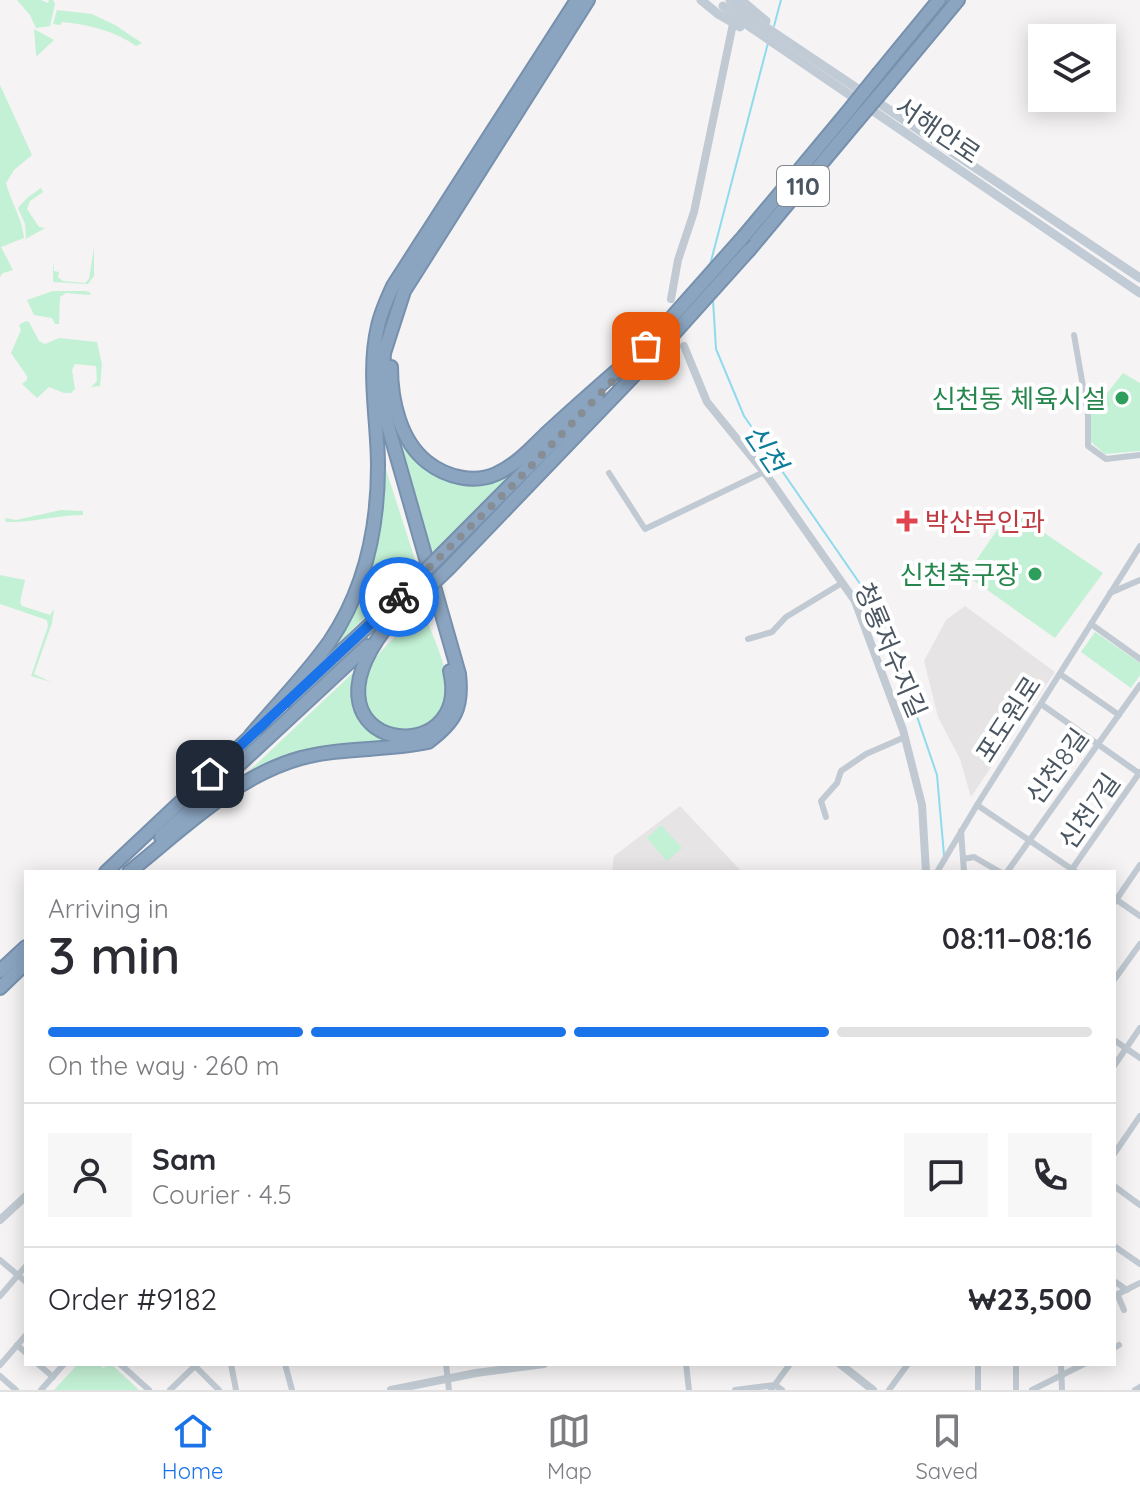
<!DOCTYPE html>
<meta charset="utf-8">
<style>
body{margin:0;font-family:Quicksand,"Noto Sans KR",sans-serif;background:#f7f7f7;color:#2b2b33;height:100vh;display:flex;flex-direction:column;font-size:30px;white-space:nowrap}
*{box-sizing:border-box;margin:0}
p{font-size:26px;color:#7c7c81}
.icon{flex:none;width:44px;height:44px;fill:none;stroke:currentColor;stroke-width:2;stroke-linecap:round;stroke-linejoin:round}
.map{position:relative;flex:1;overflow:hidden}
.panel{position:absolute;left:24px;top:870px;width:1092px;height:496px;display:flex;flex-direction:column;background:#fff;border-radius:0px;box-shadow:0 4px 20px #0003}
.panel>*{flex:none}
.controls{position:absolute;left:1028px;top:24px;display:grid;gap:16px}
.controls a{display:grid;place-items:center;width:88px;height:88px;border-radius:0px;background:#fff;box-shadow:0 4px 20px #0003;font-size:40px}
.pin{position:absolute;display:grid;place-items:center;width:68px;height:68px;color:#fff;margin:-34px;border-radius:16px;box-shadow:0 4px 12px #0006}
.courier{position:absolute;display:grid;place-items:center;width:80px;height:80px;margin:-40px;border:6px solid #1a73e8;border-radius:50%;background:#fff;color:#222;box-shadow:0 2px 10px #0007}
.headline em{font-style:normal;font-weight:600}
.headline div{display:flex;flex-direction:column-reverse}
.headline{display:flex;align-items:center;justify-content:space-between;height:136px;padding:0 24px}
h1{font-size:52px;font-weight:600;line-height:60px}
.bar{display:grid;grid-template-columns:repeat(4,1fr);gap:12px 8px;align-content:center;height:96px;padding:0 24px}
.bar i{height:10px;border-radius:6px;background:#e1e1e2}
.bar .current{background:#1a73e8}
.bar p{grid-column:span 4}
.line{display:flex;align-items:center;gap:20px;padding:0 24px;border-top:2px solid #e1e1e2}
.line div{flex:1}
.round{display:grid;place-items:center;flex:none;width:84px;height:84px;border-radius:0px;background:#f7f7f7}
.menu{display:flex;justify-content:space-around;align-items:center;height:112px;border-top:2px solid #e1e1e2;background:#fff;font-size:22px;color:#7c7c81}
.menu a{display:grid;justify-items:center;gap:4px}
.menu .current{color:#1a73e8}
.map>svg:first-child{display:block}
</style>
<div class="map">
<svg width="1140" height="1390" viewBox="0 0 1140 1390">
<rect width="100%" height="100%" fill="#f5f3f3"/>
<g fill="#e6e4e5">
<path d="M965,606L1055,672L971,797L960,759L938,717L924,661L946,620Z"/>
<path d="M680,806L742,872H612L614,856Z"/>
</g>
<g fill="#c3f1d5">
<path d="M17,0H41L48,3L49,0H53L55,4L50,26L36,28L30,15Z"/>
<path d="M57,10L92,14L115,25L142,43L136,46C116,31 86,24 62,22L60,25L53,24Z"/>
<path d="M34,29L54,40L37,56L36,55Z"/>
<path d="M0,85L32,155L14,170L6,183C11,203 22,217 24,238L1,247L13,270L3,273L0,277Z"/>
<path d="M41,188L43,192L30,201L27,209L39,227L45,228L24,240L26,238L25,224L18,208L27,198Z"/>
<path d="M94,247V276L88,284L53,282V260L54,271L59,272L58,277L63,281L85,283L89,279Z"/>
<path d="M53,291H86L91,293L89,295L66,293L60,297L59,324H55L52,318L34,315L27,300Z"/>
<path d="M26,321L29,322L39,341L45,344L59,338L97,342L102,364L100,386L91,387L97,381L96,366L75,364L72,370L75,389L71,393H64L49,387L37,398L22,384L27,380V376L11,353L21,330L19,325Z"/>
<path d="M1123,373L1140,383V451L1105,454L1090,441L1091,414Z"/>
<path d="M394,417L417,460L434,474L449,480L469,483L536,450L431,554L390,421Z"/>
<path d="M381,454L417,566L328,653L372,563L379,527Z"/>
<path d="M61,510L83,511V515C57,515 32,523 6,522L5,518L16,520Z"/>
<path d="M1011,510L1103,573L1055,638L966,575Z"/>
<path d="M0,575L25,580L20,602L22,606L50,615L54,609L52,623L34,674L51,682L31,676L48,626L47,620L0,604Z"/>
<path d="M424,613C431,632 454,680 447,700C444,709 434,719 429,726L401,733C392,729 380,725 373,719C366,713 365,704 364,696C359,661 400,633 424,613Z"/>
<path d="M1095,632L1140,663V675L1131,688L1081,652Z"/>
<path d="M357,669C353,714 352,723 397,741L249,775L247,773Z"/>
<path d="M661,825L682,848L667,861L647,838Z"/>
<path d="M78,1364H99L103,1368L111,1364L139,1390H54Z"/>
</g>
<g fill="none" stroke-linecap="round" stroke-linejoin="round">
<g stroke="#90daee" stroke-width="2">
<path d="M774,26L781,0"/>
<path d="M710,265L768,43"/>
<path d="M713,300L716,349L744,416L883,617L937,775L944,855"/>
</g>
<g stroke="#7690ad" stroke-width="16">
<g id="motorway">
<path d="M879,73L939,0"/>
<path d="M890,82L958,0"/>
<path d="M745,235L846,114"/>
<path d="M749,250L856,122"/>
<path d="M643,349L665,325"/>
<path d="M391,367C391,400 400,441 427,462C446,477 474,484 496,474C517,465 533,446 549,431C581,402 613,373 646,346"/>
<path d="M444,552L597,398"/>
<path d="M449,568L670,338"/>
<path d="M384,630C293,753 474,773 450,671"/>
<path d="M289,700L394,602"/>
<path d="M251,735C277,704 307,674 330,641C365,589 378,528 378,466C378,420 367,372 378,326C381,312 387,299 393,286L577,0"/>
<path d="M161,837L367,646"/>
<path d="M106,872L255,732"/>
<path d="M129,872C181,831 235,776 301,758C342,747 386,751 428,742C455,722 463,708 459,674L387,422L382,390L384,353L404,291L588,0"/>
<path d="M0,971L26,947"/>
<path d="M0,988L26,963"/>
</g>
</g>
<g stroke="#c1cad2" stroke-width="6">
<path d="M1074,335L1088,415V446L1106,459L1140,455"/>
<path d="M609,473L645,529L764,472"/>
<path d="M1110,593L1140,580"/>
<path d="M1091,624L1140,659"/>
<path d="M748,639L772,632L786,617L842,583"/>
<path d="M1060,674L1119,715"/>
<path d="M1041,704L1140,774"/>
<path d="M977,805L1076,872"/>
<path d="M826,817L821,801L837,783L841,771L866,754L905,737"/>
<path d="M961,831L964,872"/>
<path d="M963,859L974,857L1000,872"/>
<path d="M937,872L977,805L1140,546"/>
<path d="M1007,872L1140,685"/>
<path d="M1070,872L1140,772"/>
<path d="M1114,898L1140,916"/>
<path d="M1114,903L1140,865"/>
<path d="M1114,980L1140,944"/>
<path d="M1114,1040L1140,1058"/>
<path d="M1114,1066L1140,1028"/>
<path d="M1114,1154L1140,1116"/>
<path d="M1114,1186L1140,1205"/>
<path d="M1114,1246L1140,1264"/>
<path d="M0,1260L26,1282"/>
<path d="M1114,1281L1127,1290"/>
<path d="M0,1296L26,1266"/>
<path d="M1114,1296L1140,1283"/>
<path d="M1118,1296L1124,1310"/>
<path d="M17,1345L26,1353"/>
<path d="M1114,1348L1119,1345"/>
<path d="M38,1364L53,1377"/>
<path d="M120,1364L149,1390"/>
<path d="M231,1364L236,1390"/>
<path d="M285,1364L292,1390"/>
<path d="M446,1364L449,1390"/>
<path d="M686,1364L689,1390"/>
<path d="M978,1364V1390"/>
<path d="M1016,1364V1390"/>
<path d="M1061,1364L1062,1390"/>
<path d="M0,1365L26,1335"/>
<path d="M195,1366L219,1390"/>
<path d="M0,1376L16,1390"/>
<path d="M41,1390L64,1364"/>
<path d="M170,1390L197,1364"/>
<path d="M735,1390L775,1385L782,1390"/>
<path d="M771,1390L790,1364"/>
<path d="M889,1390L908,1364"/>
<path d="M1032,1390L1084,1364"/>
<path d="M1135,1390L1140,1387"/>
</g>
<g stroke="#c1cad2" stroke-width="8">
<path d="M671,299L678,260L694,212L734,19"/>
<path d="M684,346L707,402L768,477L855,601L903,730L922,805L926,872"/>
<path d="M0,1220L26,1196"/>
<path d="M840,1364L873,1390"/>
<path d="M391,1390L476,1373L544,1364"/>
</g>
<g stroke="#c1cbd6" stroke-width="9">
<path d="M701,0L718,14"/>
<path d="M741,0L766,21"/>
<path d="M746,14L1140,278"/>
<path d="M743,22L1140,293"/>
</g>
<use href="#motorway" stroke="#8ba5c1" stroke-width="12"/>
<g stroke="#7690ad" stroke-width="16" stroke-linecap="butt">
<g id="motorway-bridge">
<path d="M846,114L879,73"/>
<path d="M856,122L890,82"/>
<path d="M665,325L745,235"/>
<path d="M670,338L749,250"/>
<path d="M394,602L444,552"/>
<path d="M398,617L449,568"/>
</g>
</g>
<g stroke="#c1cbd6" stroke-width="9">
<path d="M730,0L746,14"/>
<path d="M723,6L743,22"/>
<path d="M718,14L740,27"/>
</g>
<use href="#motorway-bridge" stroke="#8ba5c1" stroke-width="12"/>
</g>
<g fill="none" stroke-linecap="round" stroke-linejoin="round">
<path stroke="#868d94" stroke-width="8" stroke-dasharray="0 14.4" d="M399,597L511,487L646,346"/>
<path stroke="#1a73e8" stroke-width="10" d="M210,774L399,597"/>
</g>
<g fill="#2e9e5b" stroke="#fff" stroke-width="3">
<circle cx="1122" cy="398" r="8"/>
<circle cx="1035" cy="574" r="8"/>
</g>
<path fill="#e0444e" stroke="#fff" stroke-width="3" d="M903 509h8v8h8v8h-8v8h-8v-8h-8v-8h8z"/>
<g text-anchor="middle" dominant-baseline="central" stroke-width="8" stroke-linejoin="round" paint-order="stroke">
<rect fill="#fff" stroke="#808990" stroke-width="2" x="777" y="166" width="52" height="40" rx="6"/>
<g font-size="24" font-weight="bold" fill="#4a5661">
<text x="803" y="186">110</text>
</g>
<g font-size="26" fill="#4a5661" stroke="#fff">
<text transform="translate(938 130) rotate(34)">서해안로</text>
<text transform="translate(891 650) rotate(67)">청룡저수지길</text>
<text transform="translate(1008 719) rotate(-57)">포도원로</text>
<text transform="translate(1057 766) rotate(-54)">신천8길</text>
<text transform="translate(1089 811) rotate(-55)">신천7길</text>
</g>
<g font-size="26" fill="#27864d" stroke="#fff" text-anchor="end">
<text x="1106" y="398">신천동 체육시설</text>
<text x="1019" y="574">신천축구장</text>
</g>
<g font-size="26" fill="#be3a42" stroke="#fff" text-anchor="start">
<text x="925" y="521">박산부인과</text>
</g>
<g font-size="28" font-style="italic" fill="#0c7c9b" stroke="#fff">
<text transform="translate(766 448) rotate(56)">신천</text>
</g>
</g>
</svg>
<div class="controls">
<a><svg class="icon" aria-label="layers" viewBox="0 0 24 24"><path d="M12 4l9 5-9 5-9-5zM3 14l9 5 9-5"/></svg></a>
</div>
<div class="pin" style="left:646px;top:346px;background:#ea580c"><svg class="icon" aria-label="bag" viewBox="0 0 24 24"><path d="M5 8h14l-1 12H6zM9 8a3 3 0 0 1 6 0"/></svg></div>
<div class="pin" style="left:210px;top:774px;background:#1f2937"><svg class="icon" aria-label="home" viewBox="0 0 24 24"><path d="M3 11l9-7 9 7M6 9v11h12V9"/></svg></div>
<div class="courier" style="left:399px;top:597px"><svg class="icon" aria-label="bike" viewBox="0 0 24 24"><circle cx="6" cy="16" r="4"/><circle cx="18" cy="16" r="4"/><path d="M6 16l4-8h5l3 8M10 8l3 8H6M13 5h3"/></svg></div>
<section class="panel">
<div class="headline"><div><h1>3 min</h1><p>Arriving in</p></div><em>08:11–08:16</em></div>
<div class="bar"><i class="current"></i><i class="current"></i><i class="current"></i><i></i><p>On the way · 260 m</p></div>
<div class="line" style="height:144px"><a class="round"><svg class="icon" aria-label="person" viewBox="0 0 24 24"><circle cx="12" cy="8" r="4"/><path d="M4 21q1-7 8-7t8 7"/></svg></a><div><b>Sam</b><p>Courier · 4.5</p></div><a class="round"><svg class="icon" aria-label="chat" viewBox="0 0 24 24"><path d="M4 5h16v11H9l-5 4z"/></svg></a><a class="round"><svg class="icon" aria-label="phone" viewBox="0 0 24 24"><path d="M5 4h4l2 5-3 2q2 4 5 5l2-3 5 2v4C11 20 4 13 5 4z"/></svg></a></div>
<div class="line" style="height:104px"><div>Order #9182</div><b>₩23,500</b></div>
</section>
</div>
<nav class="menu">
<a class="current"><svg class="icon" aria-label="home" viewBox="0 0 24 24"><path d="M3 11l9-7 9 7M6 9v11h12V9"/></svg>Home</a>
<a><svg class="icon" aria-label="map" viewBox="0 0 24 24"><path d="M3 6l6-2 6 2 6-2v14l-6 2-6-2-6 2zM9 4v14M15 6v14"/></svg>Map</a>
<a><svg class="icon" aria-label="saved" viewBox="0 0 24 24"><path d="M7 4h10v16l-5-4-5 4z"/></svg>Saved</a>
</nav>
